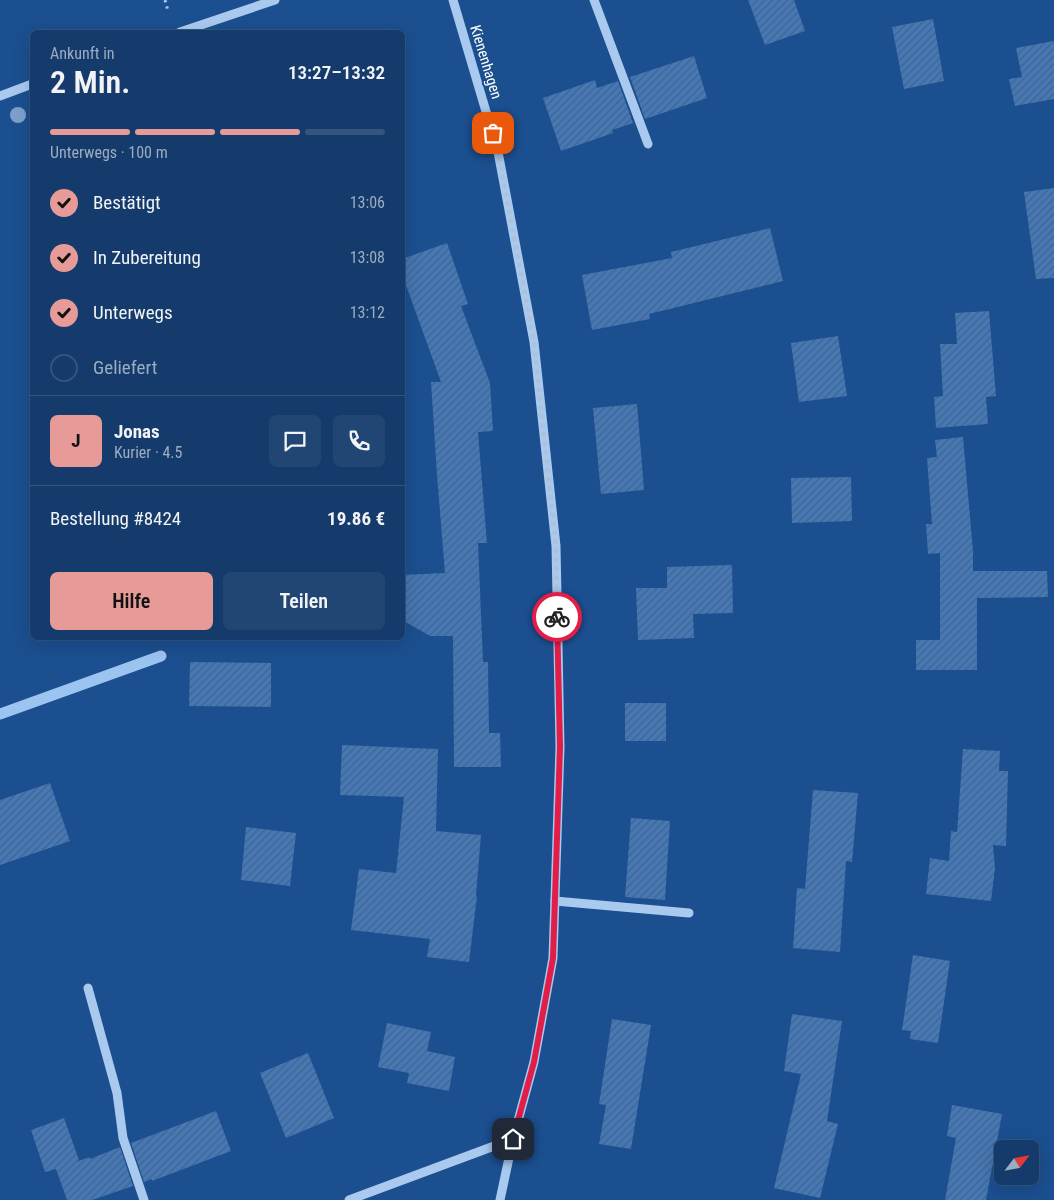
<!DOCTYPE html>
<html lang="de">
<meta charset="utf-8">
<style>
body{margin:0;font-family:"Roboto Condensed",sans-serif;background:#214673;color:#f1f3f6;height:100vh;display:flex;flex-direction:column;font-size:19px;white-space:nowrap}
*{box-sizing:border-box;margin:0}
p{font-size:16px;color:#9dadc1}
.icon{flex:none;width:28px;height:28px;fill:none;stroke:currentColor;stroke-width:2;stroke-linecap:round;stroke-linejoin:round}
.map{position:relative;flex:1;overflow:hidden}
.panel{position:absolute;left:30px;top:30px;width:375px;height:610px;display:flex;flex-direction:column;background:#143b6b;border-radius:8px;box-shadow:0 5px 20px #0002,0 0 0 1px #33557e}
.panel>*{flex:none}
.needle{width:32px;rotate:58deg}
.fabs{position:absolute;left:994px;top:1140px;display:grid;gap:10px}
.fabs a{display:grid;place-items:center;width:45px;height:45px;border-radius:8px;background:#143b6b;box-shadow:0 5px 20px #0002,0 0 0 1px #33557e;font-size:25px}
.pin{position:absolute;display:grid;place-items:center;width:42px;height:42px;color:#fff;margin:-21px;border-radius:10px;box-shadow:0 2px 8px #0006}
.courier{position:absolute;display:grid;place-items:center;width:50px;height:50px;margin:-25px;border:4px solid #e11d48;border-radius:50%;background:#fff;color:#222;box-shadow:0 1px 6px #0007}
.overview em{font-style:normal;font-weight:600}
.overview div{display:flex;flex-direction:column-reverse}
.overview{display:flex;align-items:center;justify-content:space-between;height:85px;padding:0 20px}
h1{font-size:32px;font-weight:600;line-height:38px}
.bar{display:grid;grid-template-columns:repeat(4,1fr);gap:8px 5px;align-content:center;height:60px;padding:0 20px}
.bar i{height:6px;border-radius:4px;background:#33557e}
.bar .on{background:#e69b98}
.bar p{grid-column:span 4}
.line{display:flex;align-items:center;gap:12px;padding:0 20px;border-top:1px solid #33557e}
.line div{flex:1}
.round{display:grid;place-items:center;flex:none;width:52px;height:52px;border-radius:8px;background:#214673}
ol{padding:0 20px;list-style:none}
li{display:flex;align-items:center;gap:15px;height:55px}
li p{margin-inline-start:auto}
li .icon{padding:5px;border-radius:50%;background:#e69b98;color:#111;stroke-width:4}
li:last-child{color:#9dadc1}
li i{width:28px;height:28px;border:2px solid #33557e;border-radius:50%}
.cta{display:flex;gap:10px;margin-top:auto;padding:10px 20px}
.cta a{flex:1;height:58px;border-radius:8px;background:#e69b98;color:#111;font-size:20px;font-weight:600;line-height:58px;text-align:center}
.cta a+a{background:#214673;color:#f1f3f6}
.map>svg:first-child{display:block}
</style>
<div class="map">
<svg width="1054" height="1200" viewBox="0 0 1054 1200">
<defs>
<pattern id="building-hatch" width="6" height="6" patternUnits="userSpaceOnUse" patternTransform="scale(1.25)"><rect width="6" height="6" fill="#4478b7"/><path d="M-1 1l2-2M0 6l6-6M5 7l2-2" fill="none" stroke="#486282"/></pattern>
</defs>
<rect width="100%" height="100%" fill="#1b4f8f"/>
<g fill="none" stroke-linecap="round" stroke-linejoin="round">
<path stroke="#9cc4f0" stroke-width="11" d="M0,714L161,656"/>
</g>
<g fill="url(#building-hatch)">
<path d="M748,0H794L805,31L765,45Z"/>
<path d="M933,19L944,81L904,89L892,27Z"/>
<path d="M1054,41V99L1015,106L1009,79L1022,77L1016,48Z"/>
<path d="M694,56L707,98L645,119L630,77Z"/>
<path d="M595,80L597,88L618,81L633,123L612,130L613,133L561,151L543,98Z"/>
<path d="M1054,188V278L1036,279L1024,192Z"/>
<path d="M770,228L783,281L649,314L650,319L592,330L582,275L672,258L671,252Z"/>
<path d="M447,243L468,304L461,306L490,383L493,431L478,432L487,543H478L483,662H488L489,733H500L501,767H454L453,636H430L402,620V575L445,573L437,475L431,382H441L402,274V259Z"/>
<path d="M989,311L996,396L986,397L988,424L936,428L934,397L943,396L940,344H957L955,313Z"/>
<path d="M838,336L847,396L799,402L791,343Z"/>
<path d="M637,404L644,490L601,494L593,408Z"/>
<path d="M963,437L973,551V571H1047L1048,597L977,598V670H916V640H940V553L928,554L926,524H932L927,458L937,457L935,440Z"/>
<path d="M851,477L852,521L792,523L791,478Z"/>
<path d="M732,565L733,613L693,614L694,638L638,640L636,588H667V567Z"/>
<path d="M190,662L271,663V707L189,706Z"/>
<rect x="625" y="703" width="41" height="38"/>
<path d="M342,745L438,749L436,831L481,835L476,896H477L469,962L427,957L430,939L351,930L359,869L396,873L404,797L340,795Z"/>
<path d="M963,749L1000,751L999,771H1008L1006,846L993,845L995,868L991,901L926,894L930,858L949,861L951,831L957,832Z"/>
<path d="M50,783L70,841L0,865V800Z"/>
<path d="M813,790L858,793L852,862L846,861L840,952L793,948L797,888L805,889Z"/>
<path d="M631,818L670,821L665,900L625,897Z"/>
<path d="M246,827L296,833L290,886L241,880Z"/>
<path d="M913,955L950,961L938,1043L910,1039L911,1031L902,1030Z"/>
<path d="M792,1014L842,1021L827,1121L838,1124L820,1198L774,1188L801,1074L784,1071Z"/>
<path d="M612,1019L651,1025L631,1149L599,1144L606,1105L599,1104Z"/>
<path d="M387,1023L431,1032L427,1051L455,1057L449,1091L407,1083L409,1073L378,1067Z"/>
<path d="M308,1053L334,1118L286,1138L260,1073Z"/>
<path d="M952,1105L1002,1114L986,1200H945L956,1138L947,1136Z"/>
<path d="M216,1111L231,1151L152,1181V1179L144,1182L131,1143Z"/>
<path d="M64,1118L79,1160L76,1162L89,1157L90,1159L120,1147L133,1186L92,1200H67L56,1169L45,1172L31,1130Z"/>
</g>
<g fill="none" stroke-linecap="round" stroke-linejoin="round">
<path stroke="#a9c9ee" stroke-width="3" stroke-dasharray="2.5 4" stroke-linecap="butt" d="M165,0L168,11"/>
<g stroke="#a9c9ee" stroke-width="9">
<path d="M453,0L498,152L534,342L556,546L560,747L553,958L534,1062L513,1139L500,1200"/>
<path d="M594,0L648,144"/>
<path d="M180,32L275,0"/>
<path d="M0,96L32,84"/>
<path d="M555,901L689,913"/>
<path d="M88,988L117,1093L123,1138L144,1200"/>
<path d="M349,1200L513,1139"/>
</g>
</g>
<circle fill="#7ea0ca" cx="18" cy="115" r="8"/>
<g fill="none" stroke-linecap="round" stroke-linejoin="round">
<path stroke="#afc1d8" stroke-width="5" stroke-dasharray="0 9" d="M493,133L498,152L534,342L556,546L557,617"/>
<path stroke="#e11d48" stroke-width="6" d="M513,1139L534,1062L553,958L560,747L557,617"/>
</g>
<g text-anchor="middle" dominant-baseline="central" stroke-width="4" stroke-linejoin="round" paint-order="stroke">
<g font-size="15" fill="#fff" stroke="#1b4f8f">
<text transform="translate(486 62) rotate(73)">Kienenhagen</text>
</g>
</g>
</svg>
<div class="fabs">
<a><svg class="needle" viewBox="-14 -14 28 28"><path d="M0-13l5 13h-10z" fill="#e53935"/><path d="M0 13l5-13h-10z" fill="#9dadc1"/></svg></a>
</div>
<div class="pin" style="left:493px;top:133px;background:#ea580c"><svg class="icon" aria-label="bag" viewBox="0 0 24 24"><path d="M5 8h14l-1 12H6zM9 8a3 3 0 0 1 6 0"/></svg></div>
<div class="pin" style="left:513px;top:1139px;background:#1f2937"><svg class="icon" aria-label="home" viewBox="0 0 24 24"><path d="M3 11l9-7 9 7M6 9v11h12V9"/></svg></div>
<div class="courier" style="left:557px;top:617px"><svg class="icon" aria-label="bike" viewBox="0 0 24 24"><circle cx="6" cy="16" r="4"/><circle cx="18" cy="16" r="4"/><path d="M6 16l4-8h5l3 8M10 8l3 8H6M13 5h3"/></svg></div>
<section class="panel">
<div class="overview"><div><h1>2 Min.</h1><p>Ankunft in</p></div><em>13:27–13:32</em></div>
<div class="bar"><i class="on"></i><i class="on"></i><i class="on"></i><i></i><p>Unterwegs · 100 m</p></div>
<ol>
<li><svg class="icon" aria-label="check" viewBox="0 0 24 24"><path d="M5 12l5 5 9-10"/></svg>Bestätigt<p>13:06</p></li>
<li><svg class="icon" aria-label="check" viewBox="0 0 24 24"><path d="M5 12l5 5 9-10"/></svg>In Zubereitung<p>13:08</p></li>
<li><svg class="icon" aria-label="check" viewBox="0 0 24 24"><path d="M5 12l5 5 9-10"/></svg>Unterwegs<p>13:12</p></li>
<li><i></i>Geliefert</li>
</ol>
<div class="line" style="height:90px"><b class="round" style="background:#e69b98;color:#111">J</b><div><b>Jonas</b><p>Kurier · 4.5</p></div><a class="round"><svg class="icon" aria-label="chat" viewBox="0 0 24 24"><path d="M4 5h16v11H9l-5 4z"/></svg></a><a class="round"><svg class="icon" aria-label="phone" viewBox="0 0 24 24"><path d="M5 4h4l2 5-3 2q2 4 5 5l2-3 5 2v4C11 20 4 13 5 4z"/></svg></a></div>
<div class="line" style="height:65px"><div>Bestellung #8424</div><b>19.86 €</b></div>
<div class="cta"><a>Hilfe</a><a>Teilen</a></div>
</section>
</div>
